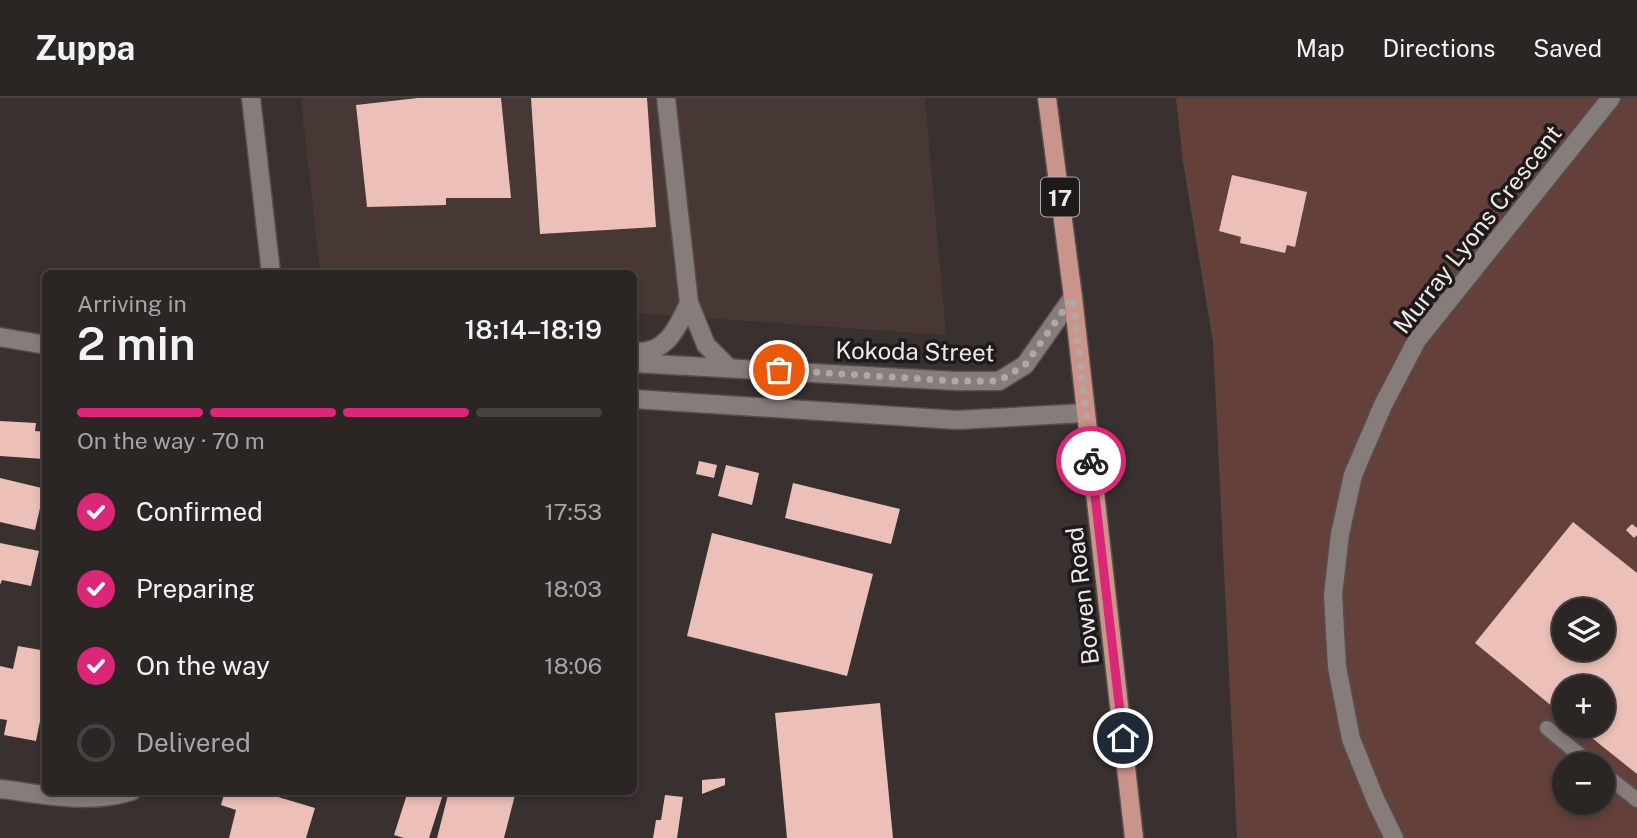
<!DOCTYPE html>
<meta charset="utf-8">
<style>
body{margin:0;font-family:"Public Sans",sans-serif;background:#373131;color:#f1f3f6;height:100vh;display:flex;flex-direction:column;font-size:26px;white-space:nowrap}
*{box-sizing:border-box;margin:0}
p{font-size:23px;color:#a6a5a6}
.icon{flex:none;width:38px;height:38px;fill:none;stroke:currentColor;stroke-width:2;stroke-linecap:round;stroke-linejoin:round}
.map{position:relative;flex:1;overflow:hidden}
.drawer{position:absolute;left:42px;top:172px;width:595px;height:525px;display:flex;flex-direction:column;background:#2b2524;border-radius:10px;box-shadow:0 4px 10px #0003,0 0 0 2px #474241}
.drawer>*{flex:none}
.controls{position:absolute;left:1552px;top:500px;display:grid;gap:14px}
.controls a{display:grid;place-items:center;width:63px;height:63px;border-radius:50%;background:#2b2524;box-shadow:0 4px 10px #0003,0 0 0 2px #474241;font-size:35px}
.pin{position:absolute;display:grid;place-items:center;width:60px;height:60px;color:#fff;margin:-30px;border:4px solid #fff;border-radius:50%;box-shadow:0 2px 7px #0007}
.courier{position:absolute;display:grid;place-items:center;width:70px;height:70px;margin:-35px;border:5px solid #db2777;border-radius:50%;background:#fff;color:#222;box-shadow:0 2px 9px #0007}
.overview em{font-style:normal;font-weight:600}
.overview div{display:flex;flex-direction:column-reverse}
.overview{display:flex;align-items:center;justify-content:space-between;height:119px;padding:0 35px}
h1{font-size:46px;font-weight:600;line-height:52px}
.bar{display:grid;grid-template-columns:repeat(4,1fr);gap:10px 7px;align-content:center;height:84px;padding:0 35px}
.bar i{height:9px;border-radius:5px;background:#474241}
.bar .active{background:#db2777}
.bar p{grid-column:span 4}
ol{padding:0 35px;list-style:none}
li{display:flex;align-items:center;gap:21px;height:77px}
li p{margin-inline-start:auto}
li .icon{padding:7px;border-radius:50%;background:#db2777;color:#fff;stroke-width:4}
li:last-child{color:#a6a5a6}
li i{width:38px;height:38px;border:4px solid #474241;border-radius:50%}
header{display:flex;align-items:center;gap:42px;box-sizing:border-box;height:98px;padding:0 35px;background:#2b2524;border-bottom:2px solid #474241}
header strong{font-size:33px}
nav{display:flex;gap:38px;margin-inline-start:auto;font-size:24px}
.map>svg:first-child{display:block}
</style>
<header>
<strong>Zuppa</strong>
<nav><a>Map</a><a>Directions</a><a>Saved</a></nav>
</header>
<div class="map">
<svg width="1637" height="740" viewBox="0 0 1637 740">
<rect width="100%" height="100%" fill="#393130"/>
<path fill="#473835" d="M301,0H925L946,237L634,215V175H320Z"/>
<path fill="#64403b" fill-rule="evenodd" d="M1176,0H1637V740H1237L1213,244L1183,64ZM1564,513H1603V551H1564ZM1564,590H1603V628H1564ZM1564,667H1603V705H1564Z"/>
<g fill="#ecbfb8" fill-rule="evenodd">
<path d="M418,0H501L511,100H446V107L367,109L356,7Z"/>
<path d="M531,0H647L656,129L540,136Z"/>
<path d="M1232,77L1307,94L1295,149L1287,147L1285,155L1240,145L1241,139L1219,133Z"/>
<path d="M0,323L36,325L35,333L45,334L44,361L0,358Z"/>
<rect x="634" y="358" width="4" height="24"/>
<path d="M699,363L717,367L714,380L696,376Z"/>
<path d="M726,367L759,375L752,407L718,398Z"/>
<path d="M0,380L46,391V411L40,410L35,432L0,424Z"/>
<path d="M793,385L900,411L891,446L785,420Z"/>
<path d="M1573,424L1637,475V676L1577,628H1603V590H1564V618L1475,545ZM1564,513H1603V551H1564Z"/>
<path d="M1632,426L1637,430V437L1634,440L1626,432Z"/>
<path d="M712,435L873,476L847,578L687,538Z"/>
<path d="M0,445L39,453L31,488L2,482L0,487Z"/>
<path d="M18,548L46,553V593L36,643L4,637L7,622L0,621V568L13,571Z"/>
<path d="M880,605L893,740H787L775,615Z"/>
<path d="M725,680V687L702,696V682Z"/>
<path d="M225,693H258L315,710L306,740H229L236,712L221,707Z"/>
<path d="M408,693H444L429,740H404L394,737Z"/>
<path d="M449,693H516L504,740H437Z"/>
<path d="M665,697L683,699L677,740H653L656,722H661Z"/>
</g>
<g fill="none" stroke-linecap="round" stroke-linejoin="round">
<g stroke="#564f4e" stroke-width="18">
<g id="service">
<path d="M1547,630L1592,667"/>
<path d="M1603,675L1637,702"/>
</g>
</g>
<g stroke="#564f4e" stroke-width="21">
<g id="minor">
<path d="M666,0L689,205L706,247L729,270"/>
<path d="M634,254C667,256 677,230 689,205"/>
<path d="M0,691C44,696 89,707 132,693"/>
<path d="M1394,740L1376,703L1351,641L1337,569L1333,497L1340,436L1353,377L1383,307L1417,242L1611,0"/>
</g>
</g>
<g stroke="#564f4e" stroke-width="21">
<g id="tertiary">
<path d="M251,0L271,175"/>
<path d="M0,239L46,247"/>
<path d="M634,265L956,283H999L1025,267L1073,199"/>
<path d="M634,301L957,322L1085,315"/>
</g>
</g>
<g stroke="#564f4e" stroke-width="21">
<path id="primary" d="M1047,0L1073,199L1134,740"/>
</g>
<use href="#service" stroke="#867d7b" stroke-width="14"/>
<use href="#minor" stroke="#867d7b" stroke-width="18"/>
<use href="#tertiary" stroke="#867d7b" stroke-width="18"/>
<use href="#primary" stroke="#cb948b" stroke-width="18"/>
</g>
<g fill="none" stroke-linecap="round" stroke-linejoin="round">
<path stroke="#afa8a7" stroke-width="7" stroke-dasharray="0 12.6" d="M779,272L956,283H999L1025,267L1073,199L1091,363"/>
<path stroke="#db2777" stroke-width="9" d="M1091,363L1123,640"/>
</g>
<g text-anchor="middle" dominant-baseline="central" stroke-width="7" stroke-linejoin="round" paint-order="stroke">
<rect fill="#1e1a19" stroke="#b0aaa9" stroke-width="2" x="1041" y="79.5" width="38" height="39" rx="5"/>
<g font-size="23" font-weight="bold" fill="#eee8e7">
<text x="1060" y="99">17</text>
</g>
<g font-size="24" fill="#eee8e7" stroke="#1e1a19">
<text transform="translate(1477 131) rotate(-52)">Murray Lyons Crescent</text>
<text transform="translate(915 253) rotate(1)">Kokoda Street</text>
<text transform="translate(1082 498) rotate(-97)">Bowen Road</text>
</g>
</g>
</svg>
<div class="controls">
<a><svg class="icon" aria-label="layers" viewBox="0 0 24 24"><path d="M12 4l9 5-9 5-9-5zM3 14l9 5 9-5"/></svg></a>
<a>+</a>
<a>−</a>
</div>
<div class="pin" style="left:779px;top:272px;background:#ea580c"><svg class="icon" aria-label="bag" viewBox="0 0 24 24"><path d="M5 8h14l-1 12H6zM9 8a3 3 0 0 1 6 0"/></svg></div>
<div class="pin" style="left:1123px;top:640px;background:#1f2937"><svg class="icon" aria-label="home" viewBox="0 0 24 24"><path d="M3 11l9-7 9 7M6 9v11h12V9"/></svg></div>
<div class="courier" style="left:1091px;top:363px"><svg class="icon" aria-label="bike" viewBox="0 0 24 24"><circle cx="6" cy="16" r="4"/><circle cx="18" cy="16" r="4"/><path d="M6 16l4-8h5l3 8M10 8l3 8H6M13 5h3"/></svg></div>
<section class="drawer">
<div class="overview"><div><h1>2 min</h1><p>Arriving in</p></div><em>18:14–18:19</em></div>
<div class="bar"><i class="active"></i><i class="active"></i><i class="active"></i><i></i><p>On the way · 70 m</p></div>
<ol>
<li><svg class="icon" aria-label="check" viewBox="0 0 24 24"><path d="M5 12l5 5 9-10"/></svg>Confirmed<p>17:53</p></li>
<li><svg class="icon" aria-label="check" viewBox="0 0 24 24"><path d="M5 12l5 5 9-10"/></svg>Preparing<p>18:03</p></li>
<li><svg class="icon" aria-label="check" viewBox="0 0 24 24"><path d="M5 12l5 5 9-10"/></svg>On the way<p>18:06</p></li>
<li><i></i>Delivered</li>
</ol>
</section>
</div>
